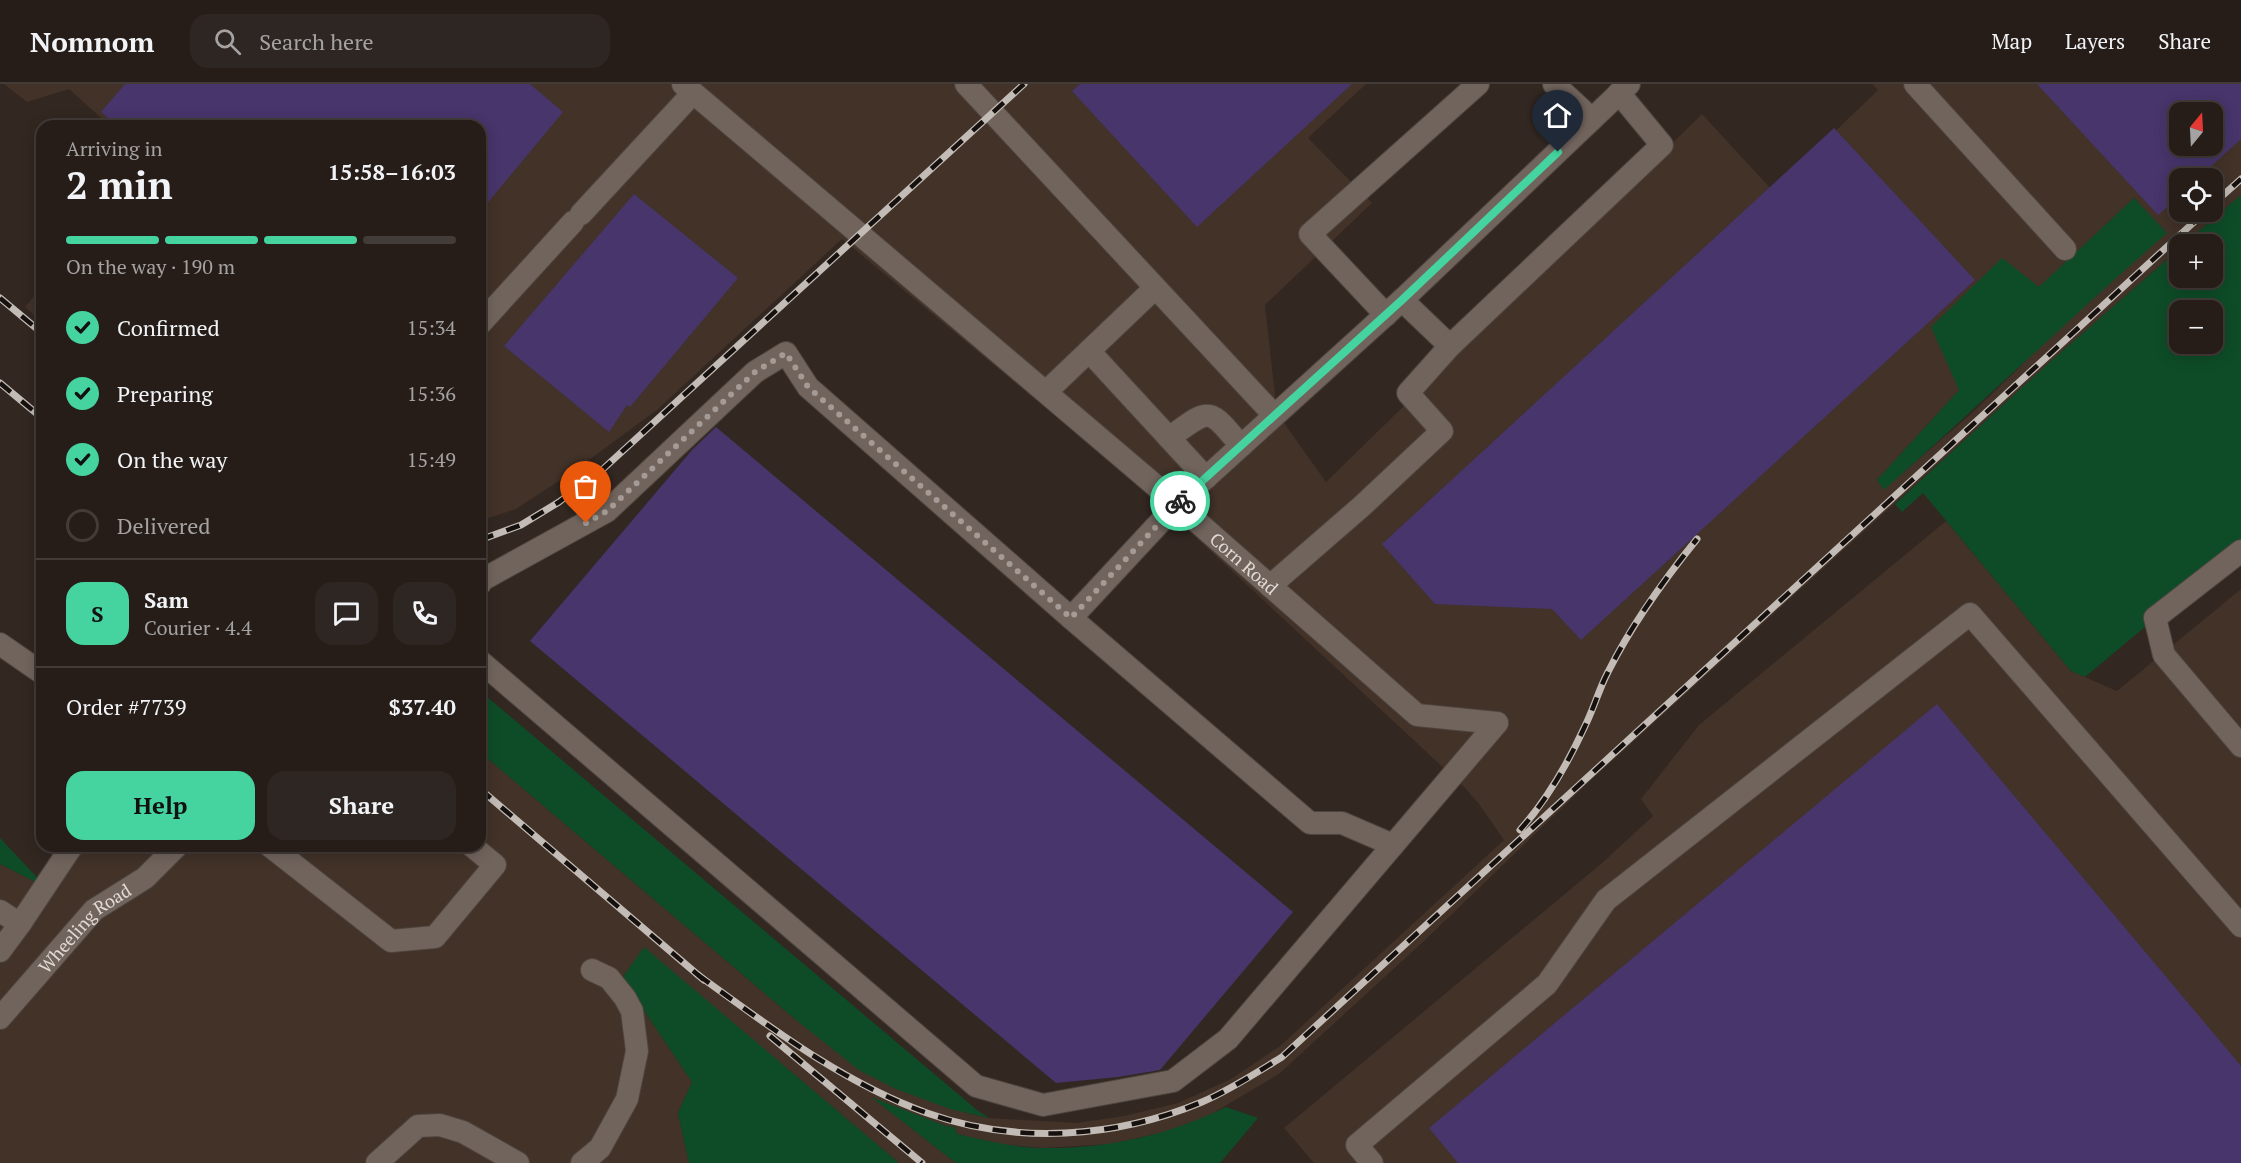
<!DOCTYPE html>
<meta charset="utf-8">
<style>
body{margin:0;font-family:"PT Serif",serif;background:#2e2622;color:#f1f3f6;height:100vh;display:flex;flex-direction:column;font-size:22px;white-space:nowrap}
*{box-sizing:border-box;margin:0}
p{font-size:20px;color:#a4a2a2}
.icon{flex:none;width:33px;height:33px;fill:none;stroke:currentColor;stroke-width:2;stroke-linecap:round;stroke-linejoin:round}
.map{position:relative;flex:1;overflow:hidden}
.drawer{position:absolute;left:36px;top:36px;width:450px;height:732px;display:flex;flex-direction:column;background:#261d19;border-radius:18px;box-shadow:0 3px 15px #0003,0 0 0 2px #423b38}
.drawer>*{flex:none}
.needle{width:39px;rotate:18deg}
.tools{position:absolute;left:2169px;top:18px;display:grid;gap:12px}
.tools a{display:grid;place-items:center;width:54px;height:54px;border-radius:12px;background:#261d19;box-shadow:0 3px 15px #0003,0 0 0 2px #423b38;font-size:30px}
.pin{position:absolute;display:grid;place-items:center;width:51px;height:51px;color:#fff;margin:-62px -26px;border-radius:50% 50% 50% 0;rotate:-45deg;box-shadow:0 0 6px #0007}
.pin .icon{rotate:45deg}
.courier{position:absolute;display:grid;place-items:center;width:60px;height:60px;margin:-30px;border:4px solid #45d49f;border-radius:50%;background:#fff;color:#222;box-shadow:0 2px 8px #0007}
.head em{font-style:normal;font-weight:700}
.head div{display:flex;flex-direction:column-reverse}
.head{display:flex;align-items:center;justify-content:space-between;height:102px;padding:0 30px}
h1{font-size:39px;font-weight:700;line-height:45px}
.bar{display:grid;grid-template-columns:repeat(4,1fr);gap:9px 6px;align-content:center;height:72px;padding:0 30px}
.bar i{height:8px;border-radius:4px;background:#423b38}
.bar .active{background:#45d49f}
.bar p{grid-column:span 4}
.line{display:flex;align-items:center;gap:15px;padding:0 30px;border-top:2px solid #423b38}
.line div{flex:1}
.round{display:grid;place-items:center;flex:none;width:63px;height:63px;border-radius:18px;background:#2e2622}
ol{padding:0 30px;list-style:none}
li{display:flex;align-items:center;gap:18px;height:66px}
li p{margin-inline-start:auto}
li .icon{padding:6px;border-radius:50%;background:#45d49f;color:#111;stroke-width:4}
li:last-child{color:#a4a2a2}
li i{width:33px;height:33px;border:3px solid #423b38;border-radius:50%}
.button{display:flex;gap:12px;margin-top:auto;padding:12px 30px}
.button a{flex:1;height:69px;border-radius:18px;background:#45d49f;color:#111;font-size:24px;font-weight:700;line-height:69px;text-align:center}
.button a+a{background:#2e2622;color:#f1f3f6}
header{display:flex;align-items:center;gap:36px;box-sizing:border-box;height:84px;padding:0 30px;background:#261d19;border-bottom:2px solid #423b38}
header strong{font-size:28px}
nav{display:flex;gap:33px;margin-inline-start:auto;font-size:21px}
.search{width:420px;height:54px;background:#2e2622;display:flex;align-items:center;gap:15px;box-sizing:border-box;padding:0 21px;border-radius:18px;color:#a4a2a2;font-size:22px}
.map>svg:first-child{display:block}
</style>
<header>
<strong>Nomnom</strong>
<div class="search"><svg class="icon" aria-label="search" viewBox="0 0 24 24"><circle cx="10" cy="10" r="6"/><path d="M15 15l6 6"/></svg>Search here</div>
<nav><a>Map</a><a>Layers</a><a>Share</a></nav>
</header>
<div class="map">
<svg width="2241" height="1079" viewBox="0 0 2241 1079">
<rect width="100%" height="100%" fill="#322721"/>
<g fill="#423228" fill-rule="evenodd">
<path d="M4,0H1366L1308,54L1372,119L1265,221L1277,329L1326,398L1702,30L1773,107L1878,6L1872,0H2241V111L2184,160H2180L2179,165L2051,277L1590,697L1424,857L1279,990L1210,1031L1168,1047L1112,1060L1043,1064L1000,1060L957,1050L955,1043L946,1042L874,1015L956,1079H899L644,864L622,894L692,998L678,1029L689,1079H0V780L47,804L81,762H480V668L796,936L950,1025L989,1034L1076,1039L1124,1032L1178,1019L1231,995L1280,962L1504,756L1479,720L1464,703L1146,407L842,155L657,326L574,387L516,425L480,437V42H110L69,5L27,18ZM2180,28H2212V62H2180ZM2180,94H2212V128H2180ZM2134,114L2166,149L2066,238L1972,329L1884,405L1877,396L1959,306L2002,175L2039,204Z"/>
<path d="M42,203V238L25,223Z"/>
<path d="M1946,437L2071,587L2117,607L2241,505V1079H1314L1284,1044L1602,779L1653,732L1641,715L1699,641Z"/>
</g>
<g fill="#0e4c27" fill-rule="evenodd">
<path d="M2241,111V463L2085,593L2071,587L1923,409L1902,428L1895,420L2051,277L2179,165L2180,194H2212V160H2184ZM2180,226H2212V260H2180Z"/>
<path d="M2134,114L2167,149C2071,233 1980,321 1884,406L1877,396L1959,306L1931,243L2002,174L2039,203Z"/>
<path d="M480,607L977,1026L989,1034L950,1025L896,1005L859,986L796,936L480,668Z"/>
<path d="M0,754L47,804L0,780Z"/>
<path d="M644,863L899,1079H689L678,1029L692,998L622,894Z"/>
<path d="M871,1013L946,1042L955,1043L957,1050C985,1056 1014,1064 1043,1064C1107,1065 1169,1051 1226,1023L1258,1034L1220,1079H956Z"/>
</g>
<g fill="#47356b" fill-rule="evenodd">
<path d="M125,0H530L563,28L480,128V42H117L101,28Z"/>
<path d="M1080,0H1352L1197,143L1072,7Z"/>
<path d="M2037,0H2241V55L2198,94H2180V112L2158,131ZM2180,28H2212V62H2180Z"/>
<path d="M1834,44L1975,196L1581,556L1552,525L1435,520L1382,460Z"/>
<path d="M634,110L738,194L630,323L627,321L609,348L504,262Z"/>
<path d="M716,343L1293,828L1160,986L1118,993L1056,999L530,557L692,366Z"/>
<path d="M1937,620L2241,982V1079H1458L1429,1044Z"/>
</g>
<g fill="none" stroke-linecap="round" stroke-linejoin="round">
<g stroke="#4d453f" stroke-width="24">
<g id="minor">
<path id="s1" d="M683,0L1177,420L1417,631L1497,639"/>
<path d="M966,0L1274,331"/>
<path d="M1554,0L1592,35"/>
<path d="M1915,0L2065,165"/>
<path d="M581,130L693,9"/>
<path d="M1402,216L1450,262"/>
<path d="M1386,231L1310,150L1478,0"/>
<path d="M480,240L573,138"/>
<path d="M1089,267L1206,394"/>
<path d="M1046,308L1155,204"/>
<path d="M1169,354C1210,324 1208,322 1241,362"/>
<path d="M2241,467L2155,534L2164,571L2241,662"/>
<path d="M480,500L482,496L607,427L755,288L786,269L808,303L1071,534L1310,739H1342L1393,761"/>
<path d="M1270,502L1362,422L1442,347L1408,309L1450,262L1662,61L1619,9"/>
<path d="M1071,534L1177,420L1402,216L1629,0"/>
<path d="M0,560L42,589"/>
<path d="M480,577L976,1002L1043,1021L1173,997L1228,955L1497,639"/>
<path d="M270,762L391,857L435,853L495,781L472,762"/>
<path d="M0,827L20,840L0,867"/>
<path d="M20,840L72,762"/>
<path id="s2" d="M0,934L94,826L145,794L177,762"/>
<path d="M377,1079L418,1042L440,1041L463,1048L518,1079"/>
<path d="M582,1079L600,1064L627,1015L637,967L632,927L625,914L609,894L592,886"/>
<path d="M1372,1079L1357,1061L1547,900L1606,816L1970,530L2241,842"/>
</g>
</g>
<use href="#minor" stroke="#71645d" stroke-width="22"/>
<g stroke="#c3bcb6" stroke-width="7">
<g id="rail">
<path d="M2212,121L2241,95"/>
<path d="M0,214L42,249"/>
<path d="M0,299L42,334"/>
<path d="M480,456L521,441L559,418L603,385L1024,0"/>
<path d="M480,705L704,896"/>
<path d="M1520,746C1547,716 1568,679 1585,642C1594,624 1599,605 1608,588C1632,540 1663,497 1697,455"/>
<path d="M698,891C770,943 843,999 927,1029C1016,1061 1116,1054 1202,1018C1230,1006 1256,989 1282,973L2205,128"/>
<path d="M770,952L922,1079"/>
</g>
</g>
<use href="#rail" stroke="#16110e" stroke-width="4.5" stroke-dasharray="14" stroke-linecap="butt"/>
</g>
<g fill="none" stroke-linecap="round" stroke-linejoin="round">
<path stroke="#a49b96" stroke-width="6" stroke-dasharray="0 10.8" d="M586,439L607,427L755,288L786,269L808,303L1071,534L1180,417"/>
<path stroke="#45d49f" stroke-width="8" d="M1180,417L1402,216L1558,68"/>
</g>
<g text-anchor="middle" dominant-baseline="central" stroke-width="6" stroke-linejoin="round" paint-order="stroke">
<g font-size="18" fill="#e1dad5" stroke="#16110e">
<text stroke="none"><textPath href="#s1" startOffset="738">Corn Road</textPath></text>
<text stroke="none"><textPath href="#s2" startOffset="124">Wheeling Road</textPath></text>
</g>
</g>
</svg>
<div class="tools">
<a><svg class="needle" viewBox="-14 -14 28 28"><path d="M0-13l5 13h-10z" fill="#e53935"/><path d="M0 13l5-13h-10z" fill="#a4a2a2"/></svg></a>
<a><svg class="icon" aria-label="locate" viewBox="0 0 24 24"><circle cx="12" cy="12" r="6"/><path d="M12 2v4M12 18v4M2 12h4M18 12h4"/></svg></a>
<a>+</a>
<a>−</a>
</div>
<div class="pin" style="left:586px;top:439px;background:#ea580c"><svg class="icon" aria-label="bag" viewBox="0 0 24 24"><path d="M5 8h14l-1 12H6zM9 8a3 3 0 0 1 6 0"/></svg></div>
<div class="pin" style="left:1558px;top:68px;background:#1f2937"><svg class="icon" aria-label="home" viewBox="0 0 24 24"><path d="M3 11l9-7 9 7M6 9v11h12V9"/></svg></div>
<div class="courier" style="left:1180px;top:417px"><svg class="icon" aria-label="bike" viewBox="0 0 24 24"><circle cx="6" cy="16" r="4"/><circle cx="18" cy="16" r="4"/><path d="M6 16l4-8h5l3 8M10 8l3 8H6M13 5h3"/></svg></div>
<section class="drawer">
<div class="head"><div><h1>2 min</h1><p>Arriving in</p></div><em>15:58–16:03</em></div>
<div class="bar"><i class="active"></i><i class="active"></i><i class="active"></i><i></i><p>On the way · 190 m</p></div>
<ol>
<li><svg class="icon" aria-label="check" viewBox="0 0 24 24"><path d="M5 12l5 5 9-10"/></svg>Confirmed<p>15:34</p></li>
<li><svg class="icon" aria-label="check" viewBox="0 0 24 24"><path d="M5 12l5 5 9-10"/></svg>Preparing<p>15:36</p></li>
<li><svg class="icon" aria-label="check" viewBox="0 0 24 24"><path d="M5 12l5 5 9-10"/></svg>On the way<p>15:49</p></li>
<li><i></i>Delivered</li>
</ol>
<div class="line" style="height:108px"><b class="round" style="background:#45d49f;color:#111">S</b><div><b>Sam</b><p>Courier · 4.4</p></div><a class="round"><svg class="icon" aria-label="chat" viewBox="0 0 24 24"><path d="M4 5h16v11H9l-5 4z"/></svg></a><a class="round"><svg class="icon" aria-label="phone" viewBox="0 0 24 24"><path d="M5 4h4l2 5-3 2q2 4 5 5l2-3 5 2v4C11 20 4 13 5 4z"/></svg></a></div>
<div class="line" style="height:78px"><div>Order #7739</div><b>$37.40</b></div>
<div class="button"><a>Help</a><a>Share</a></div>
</section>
</div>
